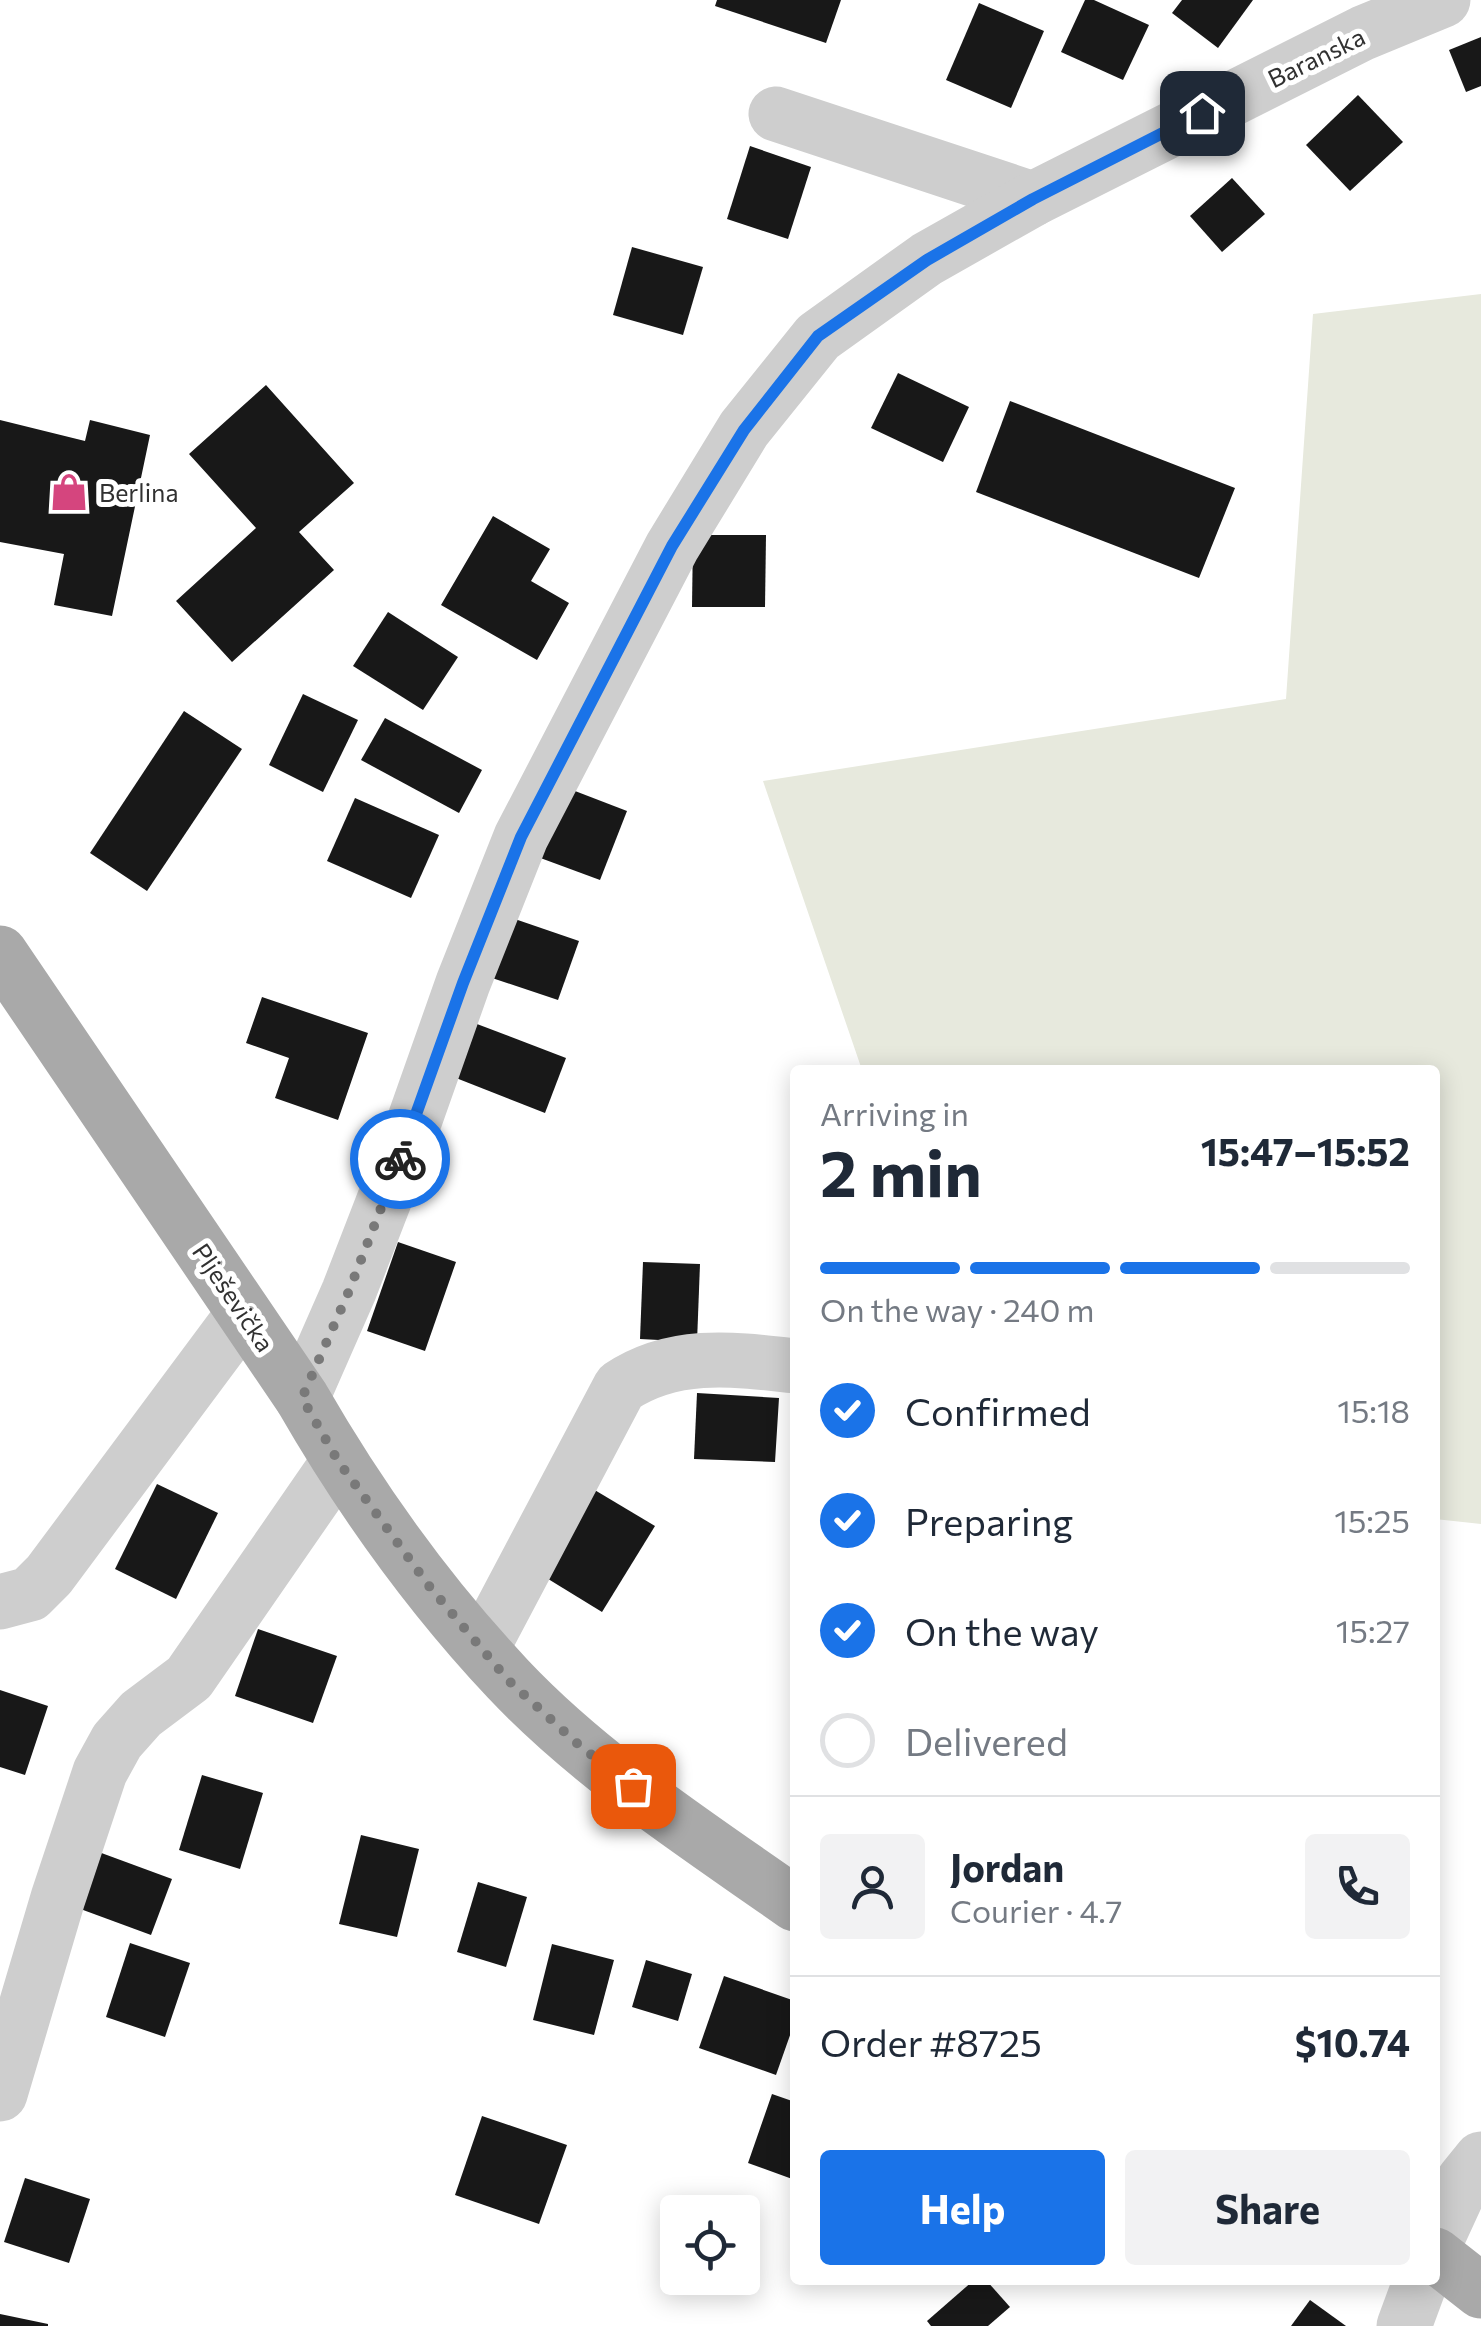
<!DOCTYPE html>
<meta charset="utf-8">
<style>
body{margin:0;font-family:Commissioner,sans-serif;background:#f2f2f3;color:#1f2937;height:100vh;display:flex;flex-direction:column;font-size:38px;white-space:nowrap}
*{box-sizing:border-box;margin:0}
p{font-size:32px;color:#747a83}
.icon{flex:none;width:55px;height:55px;fill:none;stroke:currentColor;stroke-width:2;stroke-linecap:round;stroke-linejoin:round}
.map{position:relative;flex:1;overflow:hidden}
.side{position:absolute;left:790px;top:1065px;width:650px;height:1220px;display:flex;flex-direction:column;background:#fff;border-radius:10px;box-shadow:0 5px 25px #0003}
.side>*{flex:none}
.fabs{position:absolute;left:660px;top:2195px;display:grid;gap:20px}
.fabs a{display:grid;place-items:center;width:100px;height:100px;border-radius:10px;background:#fff;box-shadow:0 5px 25px #0003;font-size:50px}
.pin{position:absolute;display:grid;place-items:center;width:85px;height:85px;color:#fff;margin:-42px;border-radius:20px;box-shadow:0 5px 15px #0006}
.courier{position:absolute;display:grid;place-items:center;width:100px;height:100px;margin:-50px;border:8px solid #1a73e8;border-radius:50%;background:#fff;color:#222;box-shadow:0 2px 12px #0007}
.headline em{font-style:normal;font-weight:700}
.headline div{display:flex;flex-direction:column-reverse}
.headline{display:flex;align-items:center;justify-content:space-between;height:170px;padding:0 30px}
h1{font-size:65px;font-weight:700;line-height:75px}
.bar{display:grid;grid-template-columns:repeat(4,1fr);gap:15px 10px;align-content:center;height:120px;padding:0 30px}
.bar i{height:12px;border-radius:8px;background:#e0e1e3}
.bar .on{background:#1a73e8}
.bar p{grid-column:span 4}
.line{display:flex;align-items:center;gap:25px;padding:0 30px;border-top:2px solid #e0e1e3}
.line div{flex:1}
.round{display:grid;place-items:center;flex:none;width:105px;height:105px;border-radius:10px;background:#f2f2f3}
ol{padding:0 30px;list-style:none}
li{display:flex;align-items:center;gap:30px;height:110px}
li p{margin-inline-start:auto}
li .icon{padding:10px;border-radius:50%;background:#1a73e8;color:#fff;stroke-width:4}
li:last-child{color:#747a83}
li i{width:55px;height:55px;border:5px solid #e0e1e3;border-radius:50%}
.cta{display:flex;gap:20px;margin-top:auto;padding:20px 30px}
.cta a{flex:1;height:115px;border-radius:10px;background:#1a73e8;color:#fff;font-size:40px;font-weight:700;line-height:115px;text-align:center}
.cta a+a{background:#f2f2f3;color:#1f2937}
.map>svg:first-child{display:block}
</style>
<div class="map">
<svg width="1481" height="2326" viewBox="0 0 1481 2326">
<rect width="100%" height="100%" fill="#fff"/>
<path fill="#e7e9dd" d="M1481,294V1524L1435,1519V1070H862L763,781L1286,699L1313,314Z"/>
<g fill="#181818">
<path d="M717,0H841L826,43L715,6Z"/>
<path d="M1085,0H1094L1149,25L1123,80L1061,52Z"/>
<path d="M1182,0H1253L1218,48L1172,13Z"/>
<path d="M979,3L1044,31L1011,108L946,80Z"/>
<path d="M1481,37V86L1466,92L1449,50Z"/>
<path d="M1358,95L1403,142L1350,191L1306,145Z"/>
<path d="M750,146L811,167L788,239L727,219Z"/>
<path d="M1232,178L1265,214L1222,252L1190,216Z"/>
<path d="M632,247L703,267L683,335L613,315Z"/>
<path d="M898,373L969,407L943,462L871,428Z"/>
<path d="M266,385L354,483L299,532L334,570L232,662L176,601L256,528L189,454Z"/>
<path d="M1010,401L1235,488L1199,578L976,492Z"/>
<path d="M0,420L85,441L90,420L150,435L112,616L54,605L64,554L0,542Z"/>
<path d="M493,516L550,549L531,581L569,603L537,660L441,605Z"/>
<path d="M693,535H766L765,607H692Z"/>
<path d="M388,612L458,657L423,710L353,666Z"/>
<path d="M303,694L358,720L323,792L269,765Z"/>
<path d="M184,711L242,749L147,891L90,853Z"/>
<path d="M385,718L482,770L459,813L361,760Z"/>
<path d="M562,786L627,811L600,880L535,856Z"/>
<path d="M355,798L439,835L411,898L327,861Z"/>
<path d="M509,917L579,941L558,1000L489,977Z"/>
<path d="M262,997L368,1033L338,1120L275,1098L289,1058L246,1043Z"/>
<path d="M477,1024L566,1058L545,1113L456,1078Z"/>
<path d="M398,1242L456,1262L425,1351L367,1331Z"/>
<path d="M643,1262L700,1264L697,1342L640,1339Z"/>
<path d="M697,1393L779,1398L775,1462L694,1459Z"/>
<path d="M157,1484L218,1513L176,1599L115,1569Z"/>
<path d="M593,1489L655,1526L602,1612L540,1574Z"/>
<path d="M258,1629L337,1656L313,1723L235,1696Z"/>
<path d="M0,1690L48,1706L25,1775L0,1767Z"/>
<path d="M202,1775L263,1793L240,1869L179,1850Z"/>
<path d="M361,1835L419,1849L397,1937L339,1924Z"/>
<path d="M96,1851L172,1879L151,1935L75,1907Z"/>
<path d="M478,1882L527,1897L506,1967L457,1952Z"/>
<path d="M130,1943L190,1963L165,2037L106,2017Z"/>
<path d="M552,1944L614,1960L594,2035L533,2020Z"/>
<path d="M646,1960L692,1974L678,2021L632,2007Z"/>
<path d="M724,1976L795,2001V2021L776,2075L699,2048Z"/>
<path d="M772,2094L795,2102V2180L748,2163Z"/>
<path d="M482,2116L567,2145L539,2224L455,2195Z"/>
<path d="M25,2178L90,2199L69,2263L4,2242Z"/>
<path d="M974,2280H986L1010,2307L988,2326H931L927,2321Z"/>
<path d="M1310,2300L1346,2326H1291Z"/>
<path d="M0,2314L48,2324V2326H0Z"/>
</g>
<g fill="none" stroke-linecap="round" stroke-linejoin="round">
<g stroke="#cecece" stroke-width="55">
<path d="M776,114L1033,199"/>
<path d="M302,1398L349,1291L409,1136L463,983L521,837L672,547L744,429L818,337L927,259L1033,199L1363,33L1443,0"/>
<path d="M0,1602L30,1594L49,1575L244,1313"/>
<path d="M482,1648L620,1387C674,1351 733,1359 795,1366"/>
<path d="M0,2094L58,1898L100,1772L117,1741L141,1714L189,1678L339,1461"/>
<path d="M1435,2243L1464,2180L1481,2159"/>
<path d="M1404,2326L1421,2280"/>
</g>
<g stroke="#a9a9a9" stroke-width="55">
<path d="M0,953L302,1398C359,1497 429,1595 508,1679C591,1767 697,1835 795,1904"/>
<path d="M1435,2255L1481,2291"/>
</g>
</g>
<g fill="none" stroke-linecap="round" stroke-linejoin="round">
<path stroke="#797979" stroke-width="10" stroke-dasharray="0 18" d="M400,1159L349,1291L302,1398L338,1461L429,1586L508,1680L581,1747L633,1786"/>
<path stroke="#1a73e8" stroke-width="12" d="M400,1159L463,983L521,837L672,546L744,430L818,336L927,260L1033,199L1202,113"/>
</g>
<defs>
<g id="shop-bare" transform="scale(3)"><path d="M-5-2.5h2.3a2.7 3.5 0 0 1 5.4 0H5L5.5 6h-11ZM-1.5-2.5h3a1.5 2.3 0 0 0-3 0Z" fill="#d5457e" stroke="#fff" stroke-width="2.5" paint-order="stroke"/></g>
</defs>
<g fill-rule="evenodd">
<use href="#shop-bare" x="69" y="492"/>
</g>
<g text-anchor="middle" dominant-baseline="central" stroke-width="10" stroke-linejoin="round" paint-order="stroke">
<g font-size="25" fill="#313131" stroke="#fff">
<text transform="translate(1316 57) rotate(-26)">Baranska</text>
<text transform="translate(234 1297) rotate(56)">Plješevička</text>
</g>
<g font-size="25" fill="#313131" stroke="#fff" text-anchor="start">
<text x="99" y="492">Berlina</text>
</g>
</g>
</svg>
<div class="fabs">
<a><svg class="icon" aria-label="locate" viewBox="0 0 24 24"><circle cx="12" cy="12" r="6"/><path d="M12 2v4M12 18v4M2 12h4M18 12h4"/></svg></a>
</div>
<div class="pin" style="left:633px;top:1786px;background:#ea580c"><svg class="icon" aria-label="bag" viewBox="0 0 24 24"><path d="M5 8h14l-1 12H6zM9 8a3 3 0 0 1 6 0"/></svg></div>
<div class="pin" style="left:1202px;top:113px;background:#1f2937"><svg class="icon" aria-label="home" viewBox="0 0 24 24"><path d="M3 11l9-7 9 7M6 9v11h12V9"/></svg></div>
<div class="courier" style="left:400px;top:1159px"><svg class="icon" aria-label="bike" viewBox="0 0 24 24"><circle cx="6" cy="16" r="4"/><circle cx="18" cy="16" r="4"/><path d="M6 16l4-8h5l3 8M10 8l3 8H6M13 5h3"/></svg></div>
<section class="side">
<div class="headline"><div><h1>2 min</h1><p>Arriving in</p></div><em>15:47–15:52</em></div>
<div class="bar"><i class="on"></i><i class="on"></i><i class="on"></i><i></i><p>On the way · 240 m</p></div>
<ol>
<li><svg class="icon" aria-label="check" viewBox="0 0 24 24"><path d="M5 12l5 5 9-10"/></svg>Confirmed<p>15:18</p></li>
<li><svg class="icon" aria-label="check" viewBox="0 0 24 24"><path d="M5 12l5 5 9-10"/></svg>Preparing<p>15:25</p></li>
<li><svg class="icon" aria-label="check" viewBox="0 0 24 24"><path d="M5 12l5 5 9-10"/></svg>On the way<p>15:27</p></li>
<li><i></i>Delivered</li>
</ol>
<div class="line" style="height:180px"><a class="round"><svg class="icon" aria-label="person" viewBox="0 0 24 24"><circle cx="12" cy="8" r="4"/><path d="M4 21q1-7 8-7t8 7"/></svg></a><div><b>Jordan</b><p>Courier · 4.7</p></div><a class="round"><svg class="icon" aria-label="phone" viewBox="0 0 24 24"><path d="M5 4h4l2 5-3 2q2 4 5 5l2-3 5 2v4C11 20 4 13 5 4z"/></svg></a></div>
<div class="line" style="height:130px"><div>Order #8725</div><b>$10.74</b></div>
<div class="cta"><a>Help</a><a>Share</a></div>
</section>
</div>
